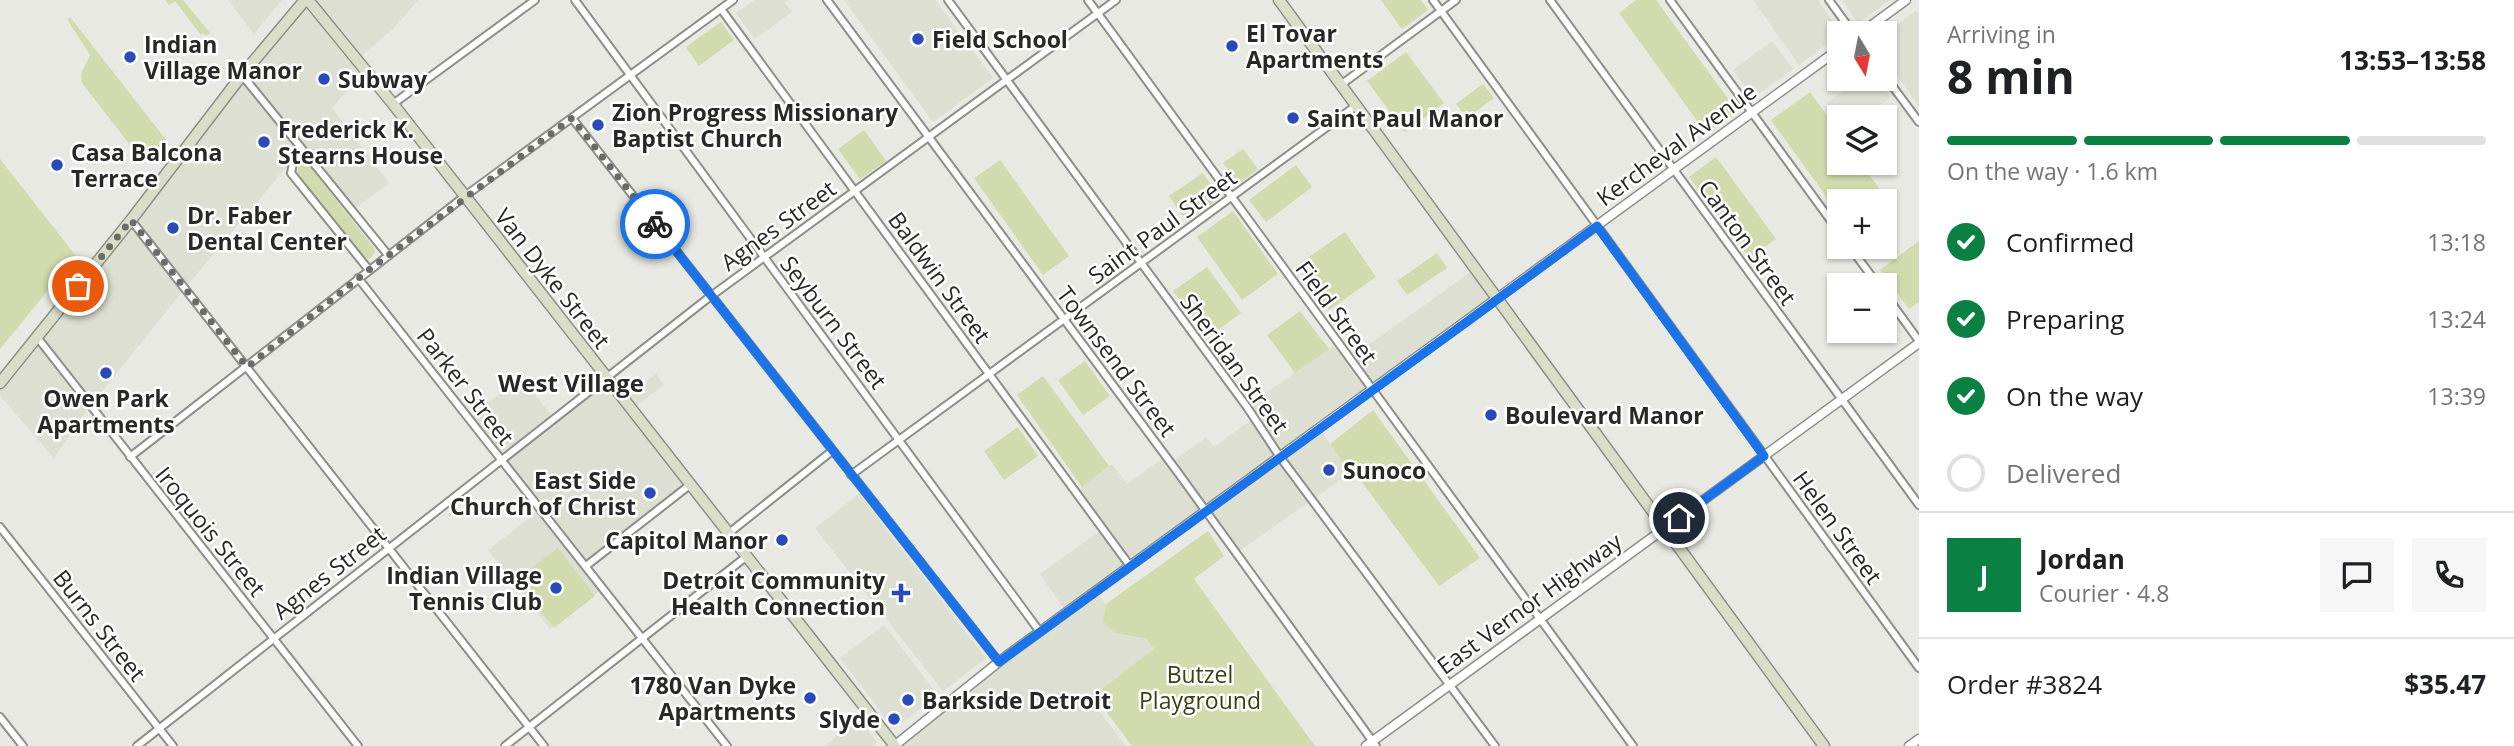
<!DOCTYPE html>
<meta charset="utf-8">
<style>
body{margin:0;font-family:"Open Sans",sans-serif;background:#f6f6f6;color:#202124;height:100vh;display:flex;flex-direction:column;font-size:26px;white-space:nowrap}
*{box-sizing:border-box;margin:0}
p{font-size:23px;color:#757577}
.icon{flex:none;width:38px;height:38px;fill:none;stroke:currentColor;stroke-width:2;stroke-linecap:round;stroke-linejoin:round}
.map{position:relative;flex:1;overflow:hidden}
.sheet{display:flex;flex-direction:column;background:#fff;width:595px}
.sheet>*{flex:none}
.needle{width:46px;rotate:170deg}
.buttons{position:absolute;left:1827px;top:21px;display:grid;gap:14px}
.buttons a{display:grid;place-items:center;width:70px;height:70px;border-radius:0px;background:#fff;box-shadow:0 2px 5px #0004;font-size:35px}
.pin{position:absolute;display:grid;place-items:center;width:60px;height:60px;color:#fff;margin:-30px;border:4px solid #fff;border-radius:50%;box-shadow:0 2px 7px #0007}
.courier{position:absolute;display:grid;place-items:center;width:70px;height:70px;margin:-35px;border:5px solid #1a73e8;border-radius:50%;background:#fff;color:#222;box-shadow:0 2px 9px #0007}
.summary em{font-style:normal;font-weight:700}
.summary div{display:flex;flex-direction:column-reverse}
.summary{display:flex;align-items:center;justify-content:space-between;height:119px;padding:0 28px}
h1{font-size:46px;font-weight:700;line-height:52px}
.bar{display:grid;grid-template-columns:repeat(4,1fr);gap:10px 7px;align-content:center;height:84px;padding:0 28px}
.bar i{height:9px;border-radius:5px;background:#e0e0e0}
.bar .active{background:#0b8043}
.bar p{grid-column:span 4}
.line{display:flex;align-items:center;gap:18px;padding:0 28px;border-top:2px solid #e0e0e0}
.line div{flex:1}
.round{display:grid;place-items:center;flex:none;width:74px;height:74px;border-radius:0px;background:#f6f6f6}
ol{padding:0 28px;list-style:none}
li{display:flex;align-items:center;gap:21px;height:77px}
li p{margin-inline-start:auto}
li .icon{padding:7px;border-radius:50%;background:#0b8043;color:#fff;stroke-width:4}
li:last-child{color:#757577}
li i{width:38px;height:38px;border:4px solid #e0e0e0;border-radius:50%}
main{display:flex;flex:1;min-height:0}
.map>svg:first-child{display:block}
</style>
<main>
<div class="map">
<svg width="1919" height="746" viewBox="0 0 1919 746">
<rect width="100%" height="100%" fill="#e8e9e2"/>
<g fill="#dcdfd1">
<path d="M228,0H282L254,34Z"/>
<path d="M305,0H418L392,30L357,59L365,70L332,108L389,183L352,211L304,151L281,173L177,298L84,414L54,458L0,396V383Z"/>
<path d="M754,0H788L785,3L792,12L755,39L736,13Z"/>
<path d="M844,0H935L993,78L933,122Z"/>
<path d="M1753,0H1818L1841,33L1799,65Z"/>
<path d="M1842,0H1890L1858,23Z"/>
<path d="M1916,11L1919,14V106L1885,60V34Z"/>
<path d="M1772,41L1793,69L1753,98L1733,70Z"/>
<path d="M1862,79H1877L1891,97L1862,117H1839V121L1826,103Z"/>
<path d="M1475,269L1497,300L1319,428L1350,473L1235,554L1205,512L1096,592L1106,604L1103,622L1116,633L1147,639L1155,649L1103,688L1101,705L1097,708L1126,746H895L1066,612L1040,574L1104,528L1076,491L1112,464L1127,484L1166,456L1171,463L1206,437L1214,447L1254,418L1247,407L1338,342L1350,358Z"/>
<path d="M656,374L664,385L632,409L691,484L587,566L604,588L550,629L488,550L541,509L469,418L521,377L554,419L607,377L624,399Z"/>
<path d="M859,494L986,658L943,691L815,528Z"/>
<path d="M884,625L938,695L894,729L840,658Z"/>
<path d="M859,719L877,742L873,746H824Z"/>
</g>
<g fill="#d2dbad">
<path d="M165,0H183L210,33L206,36L203,33L201,35L175,1L169,5Z"/>
<path d="M1381,0H1421L1428,10L1402,29Z"/>
<path d="M1636,0H1656L1737,111L1706,133L1619,13Z"/>
<path d="M70,17L167,141L148,163L134,150L82,83L81,74L90,55L67,19Z"/>
<path d="M721,22L734,40L699,66L686,47Z"/>
<path d="M1406,52L1444,103L1405,132L1367,81Z"/>
<path d="M1483,84L1494,98L1467,118L1456,104Z"/>
<path d="M1810,92L1839,132V163H1861L1894,209L1885,216V201H1839V214L1771,120Z"/>
<path d="M864,130L886,161L860,179L838,149Z"/>
<path d="M1243,149L1258,169L1239,184L1223,163Z"/>
<path d="M1716,157L1776,239L1749,258L1689,177Z"/>
<path d="M0,159L76,256L0,349Z"/>
<path d="M1000,160L1069,256L1043,275L974,178Z"/>
<path d="M302,163H307L374,248L375,252L370,259L364,258L299,176L297,170Z"/>
<path d="M1296,165L1312,187L1266,222L1249,200Z"/>
<path d="M1203,173L1220,198L1186,221L1169,196Z"/>
<path d="M1233,211L1278,274L1242,300L1197,237Z"/>
<path d="M1345,232L1376,277L1329,310L1297,265Z"/>
<path d="M1919,241V302L1909,309L1880,270Z"/>
<path d="M1437,253L1447,268L1407,295L1397,281Z"/>
<path d="M1207,267L1241,313L1208,337L1173,291Z"/>
<path d="M1300,311L1329,349L1295,373L1267,335Z"/>
<path d="M1085,361L1110,396L1083,415L1058,380Z"/>
<path d="M1043,376L1109,466L1082,487L1017,395Z"/>
<path d="M1373,410L1480,558L1439,586L1353,470L1350,473L1330,444Z"/>
<path d="M1018,427L1038,456L1004,480L984,451Z"/>
<path d="M1208,531L1224,556L1194,579L1315,746H1132L1101,705L1103,688L1154,649L1147,639L1116,633L1103,622L1106,604Z"/>
<path d="M558,548L595,596L554,628L516,580Z"/>
</g>
<g fill="none" stroke-linecap="round" stroke-linejoin="round">
<g stroke="#8d8f88" stroke-width="10">
<g id="minor">
<path d="M575,0L1040,632"/>
<path d="M827,0L1179,474L1376,746"/>
<path d="M948,0L1247,407L1280,457L1495,746"/>
<path d="M1088,0L1633,746"/>
<path d="M1433,0L1919,668"/>
<path d="M1550,0L1919,505"/>
<path d="M1670,0L1839,232"/>
<path d="M1829,0L1853,33"/>
<path d="M721,9L1130,566"/>
<path d="M242,75L388,255"/>
<path d="M1885,76L1919,122"/>
<path d="M1342,84L1456,0"/>
<path d="M393,104L535,0"/>
<path d="M572,118L999,662"/>
<path d="M303,151L293,163L291,173L369,270"/>
<path d="M131,220L544,746"/>
<path d="M1850,247L1878,285"/>
<path d="M358,278L727,746"/>
<path d="M1885,294L1919,341"/>
<path d="M37,337L358,746"/>
<path d="M130,457L465,196L733,0"/>
<path d="M851,475L1357,105"/>
<path d="M0,527L173,746"/>
<path d="M729,533L832,451"/>
<path d="M586,566L691,484"/>
<path d="M0,717L23,746"/>
<path d="M137,746L707,299L1116,0"/>
<path d="M505,746L747,556"/>
</g>
</g>
<g stroke="#8d8f88" stroke-width="11">
<g id="tertiary">
<path d="M1861,33L1906,0"/>
<path d="M894,746L1005,657L1839,49"/>
<path d="M1366,746L1919,343"/>
<path d="M1909,746L1919,739"/>
</g>
</g>
<g stroke="#8d8f88" stroke-width="13">
<g id="secondary">
<path d="M308,0L393,104L895,746"/>
<path d="M1279,0L1824,746"/>
<path d="M0,383L131,220L242,75L305,0"/>
</g>
</g>
<use href="#minor" stroke="#fff" stroke-width="6"/>
<use href="#tertiary" stroke="#fff" stroke-width="8"/>
<use href="#secondary" stroke="#dadec8" stroke-width="10"/>
</g>
<g fill="none" stroke-linecap="round" stroke-linejoin="round">
<path stroke="#6b6c68" stroke-width="7" stroke-dasharray="0 12.6" d="M78,286L131,220L247,367L369,270L572,118L655,224"/>
<path stroke="#1a73e8" stroke-width="9" d="M655,224L999,662L1468,321L1597,226L1764,456L1679,518"/>
</g>
<g fill="#2a4aba" stroke="#fff" stroke-width="2.5">
<circle cx="918" cy="39" r="7"/>
<circle cx="1232" cy="46" r="7"/>
<circle cx="130" cy="57" r="7"/>
<circle cx="324" cy="79" r="7"/>
<circle cx="1293" cy="118" r="7"/>
<circle cx="598" cy="125" r="7"/>
<circle cx="264" cy="142" r="7"/>
<circle cx="57" cy="165" r="7"/>
<circle cx="173" cy="228" r="7"/>
<circle cx="106" cy="373" r="7"/>
<circle cx="1491" cy="415" r="7"/>
<circle cx="1329" cy="470" r="7"/>
<circle cx="650" cy="493" r="7"/>
<circle cx="782" cy="540" r="7"/>
<circle cx="556" cy="588" r="7"/>
<path d="M897.5 582.5h7v7h7v7h-7v7h-7v-7h-7v-7h7z"/>
<circle cx="810" cy="698" r="7"/>
<circle cx="908" cy="700" r="7"/>
<circle cx="894" cy="719" r="7"/>
</g>
<g text-anchor="middle" dominant-baseline="central" stroke-width="5" stroke-linejoin="round" paint-order="stroke">
<g font-size="23" font-weight="bold" fill="#282926" stroke="#fff" text-anchor="start">
<text x="1246" y="33">El Tovar<tspan x="1246" dy="26">Apartments</tspan></text>
<text x="932" y="39">Field School</text>
<text x="144" y="44">Indian<tspan x="144" dy="26">Village Manor</tspan></text>
<text x="338" y="79">Subway</text>
<text x="612" y="112">Zion Progress Missionary<tspan x="612" dy="26">Baptist Church</tspan></text>
<text x="1307" y="118">Saint Paul Manor</text>
<text x="278" y="129">Frederick K.<tspan x="278" dy="26">Stearns House</tspan></text>
<text x="71" y="152">Casa Balcona<tspan x="71" dy="26">Terrace</tspan></text>
<text x="187" y="215">Dr. Faber<tspan x="187" dy="26">Dental Center</tspan></text>
<text x="106" y="398" text-anchor="middle">Owen Park<tspan x="106" dy="26">Apartments</tspan></text>
<text x="1505" y="415">Boulevard Manor</text>
<text x="1343" y="470">Sunoco</text>
<text x="636" y="480" text-anchor="end">East Side<tspan x="636" dy="26">Church of Christ</tspan></text>
<text x="768" y="540" text-anchor="end">Capitol Manor</text>
<text x="542" y="575" text-anchor="end">Indian Village<tspan x="542" dy="26">Tennis Club</tspan></text>
<text x="885" y="580" text-anchor="end">Detroit Community<tspan x="885" dy="26">Health Connection</tspan></text>
<text x="796" y="685" text-anchor="end">1780 Van Dyke<tspan x="796" dy="26">Apartments</tspan></text>
<text x="922" y="700">Barkside Detroit</text>
<text x="880" y="719" text-anchor="end">Slyde</text>
</g>
<g font-size="23" fill="#282926" stroke="#fff">
<text transform="translate(1676 144) rotate(-36)">Kercheval Avenue</text>
<text transform="translate(778 225) rotate(-36)">Agnes Street</text>
<text transform="translate(1162 226) rotate(-36)">Saint Paul Street</text>
<text transform="translate(1748 242) rotate(54)">Canton Street</text>
<text transform="translate(940 277) rotate(54)">Baldwin Street</text>
<text transform="translate(553 278) rotate(52)">Van Dyke Street</text>
<text transform="translate(1337 312) rotate(54)">Field Street</text>
<text transform="translate(834 322) rotate(53)">Seyburn Street</text>
<text transform="translate(1117 361) rotate(53)">Townsend Street</text>
<text transform="translate(1235 363) rotate(54)">Sheridan Street</text>
<text transform="translate(466 386) rotate(52)">Parker Street</text>
<text transform="translate(1838 527) rotate(54)">Helen Street</text>
<text transform="translate(211 531) rotate(51)">Iroquois Street</text>
<text transform="translate(329 572) rotate(-38)">Agnes Street</text>
<text transform="translate(1529 603) rotate(-36)">East Vernor Highway</text>
<text transform="translate(100 625) rotate(52)">Burns Street</text>
</g>
<g font-size="23" fill="#3b4113" stroke="#fff">
<text x="1200" y="674">Butzel<tspan x="1200" dy="26">Playground</tspan></text>
</g>
<g font-size="24" font-weight="bold" fill="#282926" stroke="#fff">
<text x="571" y="382">West Village</text>
</g>
</g>
</svg>
<div class="buttons">
<a><svg class="needle" viewBox="-14 -14 28 28"><path d="M0-13l5 13h-10z" fill="#e53935"/><path d="M0 13l5-13h-10z" fill="#757577"/></svg></a>
<a><svg class="icon" aria-label="layers" viewBox="0 0 24 24"><path d="M12 4l9 5-9 5-9-5zM3 14l9 5 9-5"/></svg></a>
<a>+</a>
<a>−</a>
</div>
<div class="pin" style="left:78px;top:286px;background:#ea580c"><svg class="icon" aria-label="bag" viewBox="0 0 24 24"><path d="M5 8h14l-1 12H6zM9 8a3 3 0 0 1 6 0"/></svg></div>
<div class="pin" style="left:1679px;top:518px;background:#1f2937"><svg class="icon" aria-label="home" viewBox="0 0 24 24"><path d="M3 11l9-7 9 7M6 9v11h12V9"/></svg></div>
<div class="courier" style="left:655px;top:224px"><svg class="icon" aria-label="bike" viewBox="0 0 24 24"><circle cx="6" cy="16" r="4"/><circle cx="18" cy="16" r="4"/><path d="M6 16l4-8h5l3 8M10 8l3 8H6M13 5h3"/></svg></div>
</div>
<section class="sheet">
<div class="summary"><div><h1>8 min</h1><p>Arriving in</p></div><em>13:53–13:58</em></div>
<div class="bar"><i class="active"></i><i class="active"></i><i class="active"></i><i></i><p>On the way · 1.6 km</p></div>
<ol>
<li><svg class="icon" aria-label="check" viewBox="0 0 24 24"><path d="M5 12l5 5 9-10"/></svg>Confirmed<p>13:18</p></li>
<li><svg class="icon" aria-label="check" viewBox="0 0 24 24"><path d="M5 12l5 5 9-10"/></svg>Preparing<p>13:24</p></li>
<li><svg class="icon" aria-label="check" viewBox="0 0 24 24"><path d="M5 12l5 5 9-10"/></svg>On the way<p>13:39</p></li>
<li><i></i>Delivered</li>
</ol>
<div class="line" style="height:126px"><b class="round" style="background:#0b8043;color:#fff">J</b><div><b>Jordan</b><p>Courier · 4.8</p></div><a class="round"><svg class="icon" aria-label="chat" viewBox="0 0 24 24"><path d="M4 5h16v11H9l-5 4z"/></svg></a><a class="round"><svg class="icon" aria-label="phone" viewBox="0 0 24 24"><path d="M5 4h4l2 5-3 2q2 4 5 5l2-3 5 2v4C11 20 4 13 5 4z"/></svg></a></div>
<div class="line" style="height:91px"><div>Order #3824</div><b>$35.47</b></div>
</section>
</main>
